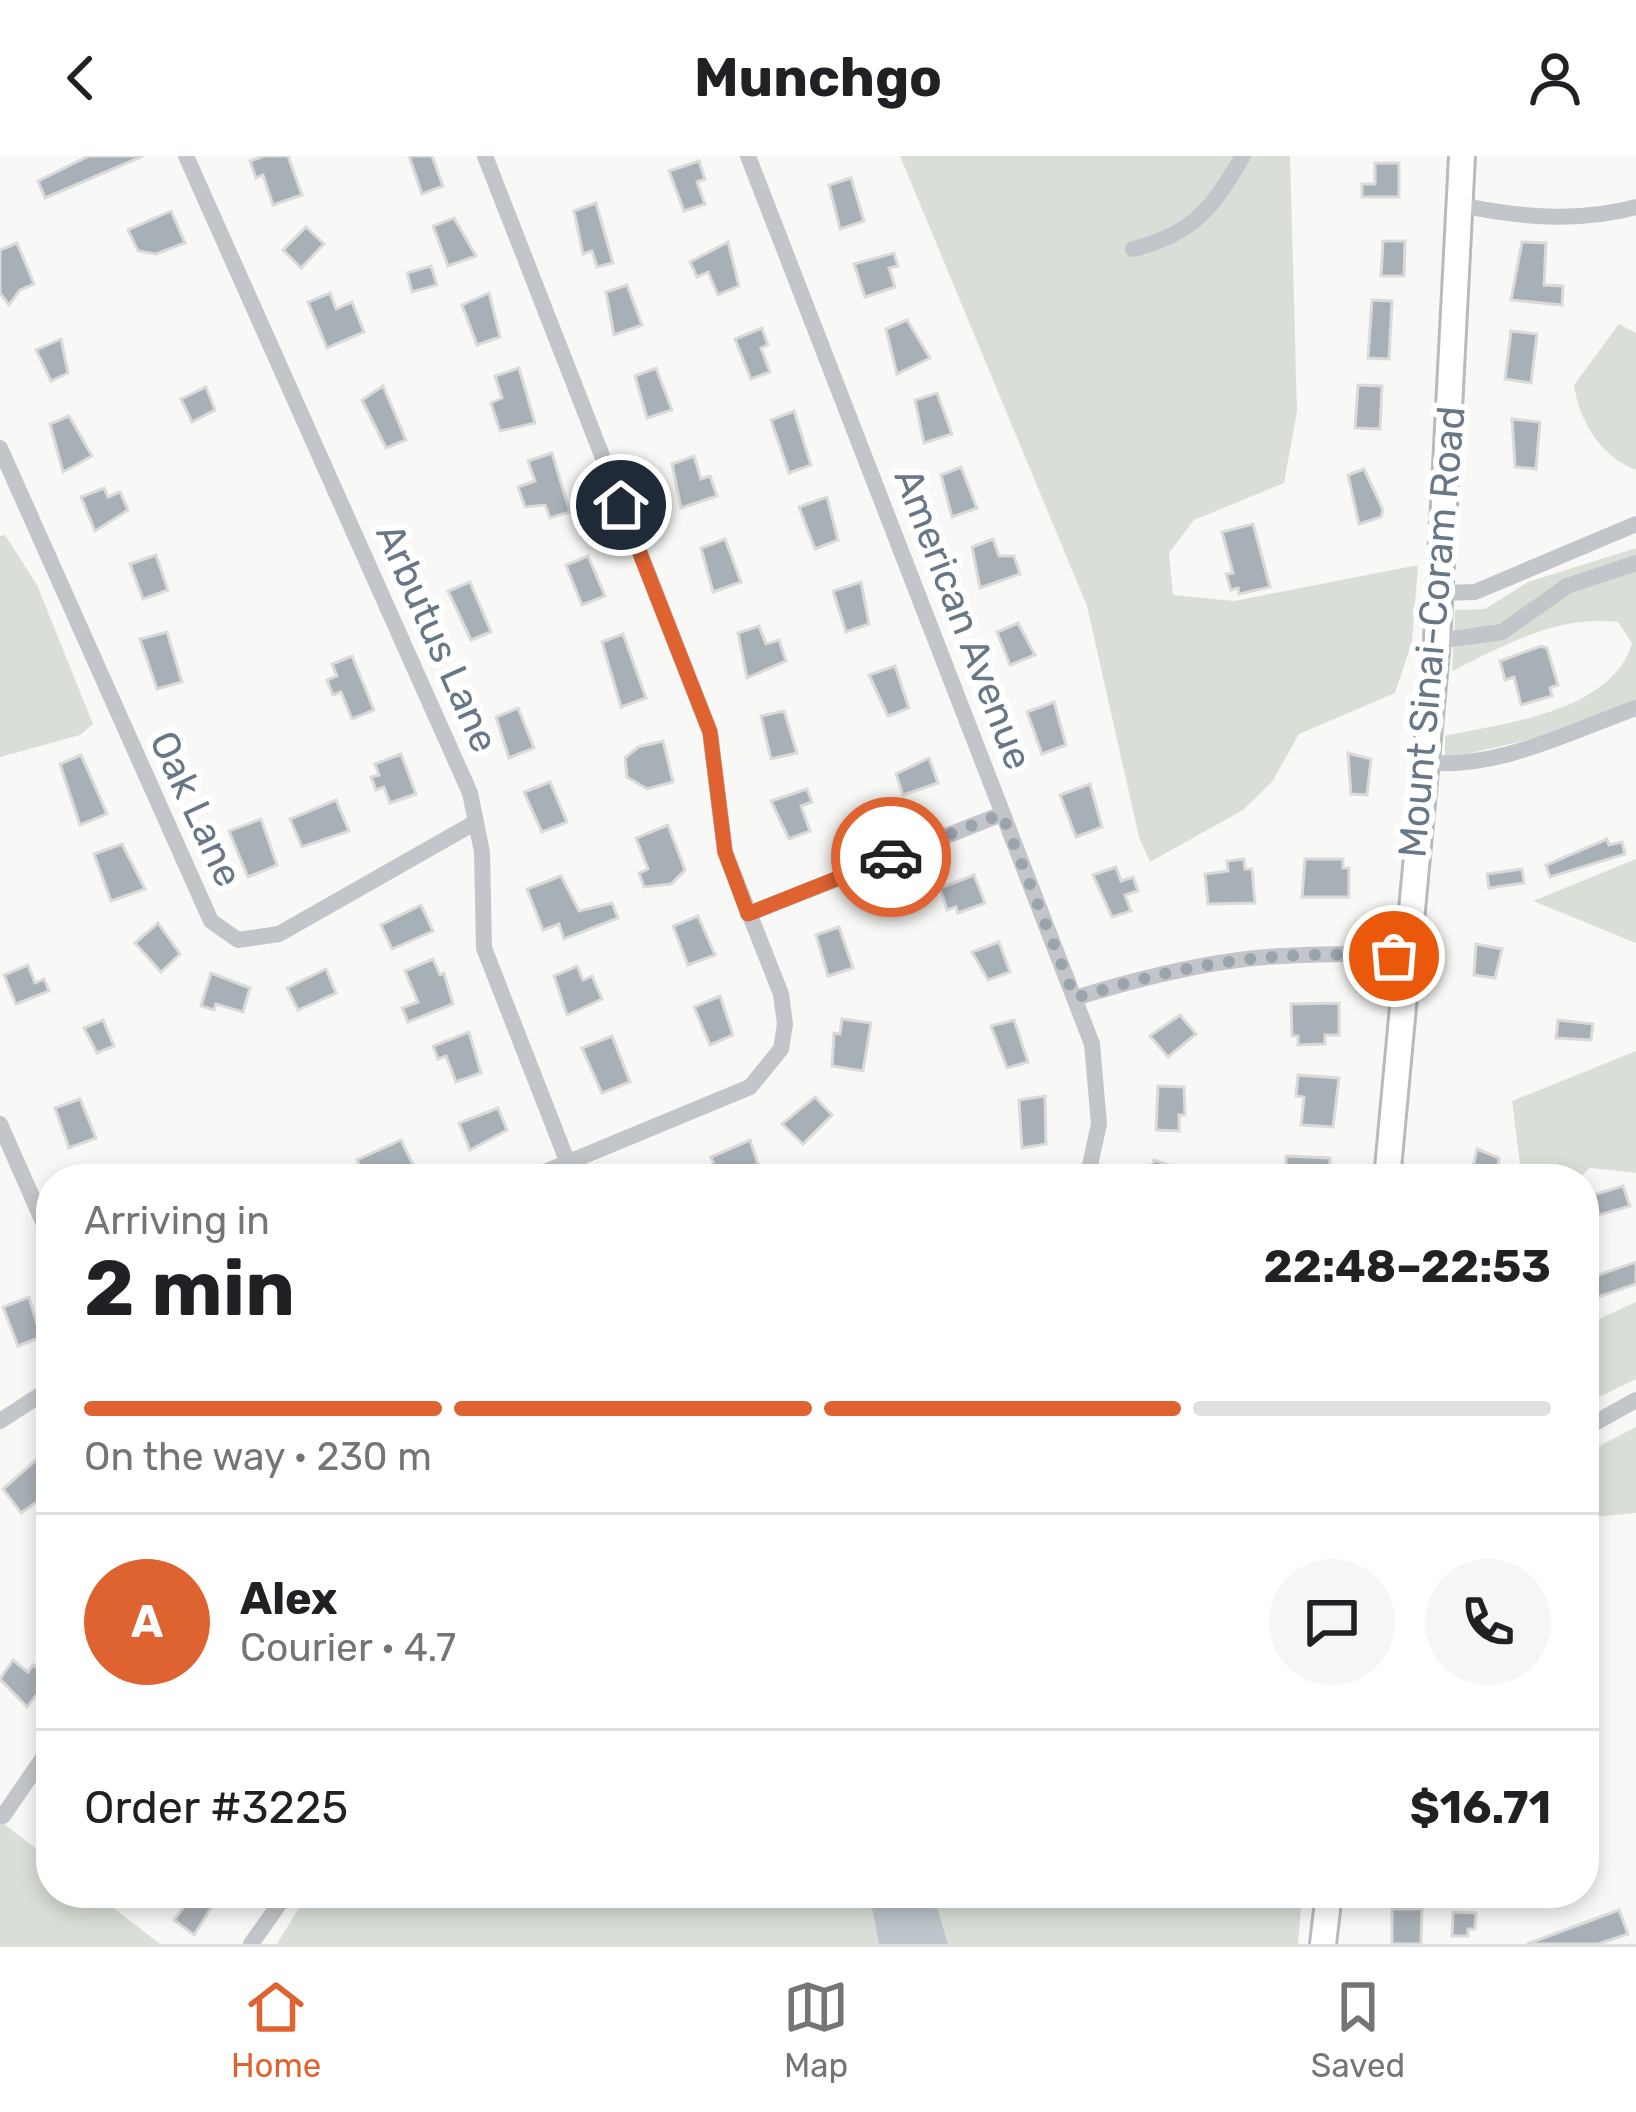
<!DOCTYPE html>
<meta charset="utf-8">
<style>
body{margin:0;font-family:Rubik,sans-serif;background:#f6f6f6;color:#202124;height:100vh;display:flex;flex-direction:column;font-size:45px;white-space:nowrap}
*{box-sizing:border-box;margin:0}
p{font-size:39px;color:#757577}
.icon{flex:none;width:66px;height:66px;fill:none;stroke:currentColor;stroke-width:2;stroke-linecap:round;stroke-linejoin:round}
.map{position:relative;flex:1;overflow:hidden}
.sheet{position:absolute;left:36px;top:1008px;width:1563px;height:744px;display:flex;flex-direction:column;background:#fff;border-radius:48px;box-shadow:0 6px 18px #0003}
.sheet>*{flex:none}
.pin{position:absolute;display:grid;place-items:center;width:102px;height:102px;color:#fff;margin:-51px;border:6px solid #fff;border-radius:50%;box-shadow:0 3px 12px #0007}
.courier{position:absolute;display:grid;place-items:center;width:120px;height:120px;margin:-60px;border:9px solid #de6330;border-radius:50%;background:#fff;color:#222;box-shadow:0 3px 15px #0007}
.head em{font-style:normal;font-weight:700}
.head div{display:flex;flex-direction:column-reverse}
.head{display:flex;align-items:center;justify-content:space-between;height:204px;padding:0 48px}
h1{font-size:78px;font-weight:700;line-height:90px}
.bar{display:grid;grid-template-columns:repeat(4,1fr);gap:18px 12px;align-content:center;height:144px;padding:0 48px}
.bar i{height:15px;border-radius:9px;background:#e0e0e0}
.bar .current{background:#de6330}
.bar p{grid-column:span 4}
.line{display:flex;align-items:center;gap:30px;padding:0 48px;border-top:3px solid #e0e0e0}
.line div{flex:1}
.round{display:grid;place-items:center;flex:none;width:126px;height:126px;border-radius:63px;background:#f6f6f6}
header{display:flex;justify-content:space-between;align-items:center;height:156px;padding:0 48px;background:#fff;font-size:54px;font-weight:700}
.menu{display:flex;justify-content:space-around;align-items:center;height:168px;border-top:3px solid #e0e0e0;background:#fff;font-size:33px;color:#757577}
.menu a{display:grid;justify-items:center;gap:6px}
.menu .current{color:#de6330}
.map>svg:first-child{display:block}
</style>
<header><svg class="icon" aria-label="back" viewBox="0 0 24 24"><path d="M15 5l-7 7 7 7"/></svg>Munchgo<svg class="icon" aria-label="person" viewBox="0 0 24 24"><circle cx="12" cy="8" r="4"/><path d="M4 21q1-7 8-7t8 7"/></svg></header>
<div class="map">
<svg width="1636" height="1788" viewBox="0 0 1636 1788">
<rect width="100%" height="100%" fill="#f8f8f6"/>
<g fill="#d9dfd7">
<path d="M900,0H1290L1297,255L1284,327L1194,364L1169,397L1173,439L1234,445L1418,409L1412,486L1395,537L1299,578L1272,626L1243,654L1150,706L1139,681L1087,450Z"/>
<path d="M1619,168L1636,177V314C1601,301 1579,265 1574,229Z"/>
<path d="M5,379L37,429L93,568L80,579L0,601V380Z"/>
<path d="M1636,392V546L1548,579L1445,603V580C1505,567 1612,556 1632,487L1618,466C1555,459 1506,489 1452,515L1455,454L1485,453L1528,426Z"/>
<path d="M1636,703V787L1533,745Z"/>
<path d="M1636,895V1017L1590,1012L1578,1023H1522L1512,945Z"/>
<path d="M1636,1146V1223L1601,1240L1584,1236V1170Z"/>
<path d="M1636,1271V1357L1584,1362V1298Z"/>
<path d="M0,1665L51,1704V1737H94L160,1788H0Z"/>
<path d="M308,1737H869L879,1788H277Z"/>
<path d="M933,1737H1302L1298,1788H948Z"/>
</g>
<path fill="#bcc5cb" d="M869,1737H933L948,1788H879Z"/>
<g fill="#a8b0b7" stroke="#dadad8" stroke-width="3">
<path d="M89,0H143L45,42L38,25Z"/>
<path d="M264,0H288L302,39L273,49L263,19L256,22L250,5Z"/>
<path d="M409,0H432L443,30L422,38Z"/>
<path d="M699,5L705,23L697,26L705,48L684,55L669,15Z"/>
<path d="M1375,7H1399V41H1362V28H1375Z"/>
<path d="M851,22L864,65L840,73L829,29Z"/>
<path d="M596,47L613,107L597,111L592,95L583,98L574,55Z"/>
<path d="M171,55L185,87L156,98L138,95L128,74Z"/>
<path d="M454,62L476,100L448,110L433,70Z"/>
<path d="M306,71L324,88L301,112L283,94Z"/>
<path d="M1383,85H1405L1404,120H1381Z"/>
<path d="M728,86L739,130L718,139L708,116L697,121L690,106Z"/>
<path d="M1522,86L1546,87L1544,129L1563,130L1562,149L1511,144Z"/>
<path d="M17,87L34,128L20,134L9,149L0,137V94Z"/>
<path d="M894,97L898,110L889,112L895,131L865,141L854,108Z"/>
<path d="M431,110L437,129L412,136L407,117Z"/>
<path d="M627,129L642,169L614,179L606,136Z"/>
<path d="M330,137L336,153L352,146L364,176L327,192L308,146Z"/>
<path d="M489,137L500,181L477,189L462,149Z"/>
<path d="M1372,144L1392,145L1389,203L1368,202Z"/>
<path d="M907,164L930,202L897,218L886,173Z"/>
<path d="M762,172L768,189L761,192L770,216L751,223L735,183Z"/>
<path d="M1511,175L1537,178L1531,227L1505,223Z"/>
<path d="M61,183L68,217L51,225L36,194Z"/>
<path d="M519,212L535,267L500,275L491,247L502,242L495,220Z"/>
<path d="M656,212L672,254L647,262L635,220Z"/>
<path d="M1358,229L1382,230L1380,273L1355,272Z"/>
<path d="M383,230L406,284L386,292L362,244Z"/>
<path d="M206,231L215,254L192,266L181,243Z"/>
<path d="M937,237L952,278L924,287L915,244Z"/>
<path d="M794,255L811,309L789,317L771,264Z"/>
<path d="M69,260L92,300L63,316L50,268Z"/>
<path d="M1512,263L1540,266L1536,313L1515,311Z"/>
<path d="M552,297L570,356L550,362L545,349L525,351L518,331L535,325L528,305Z"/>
<path d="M694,300L701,323L710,320L717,340L681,352L672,308Z"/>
<path d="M961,311L977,352L952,361L941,319Z"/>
<path d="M1364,313L1383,354L1381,361L1359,368L1348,319Z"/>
<path d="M104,332L108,341L120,336L128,354L95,375L81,341Z"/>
<path d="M827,341L838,384L815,393L799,351Z"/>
<path d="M1253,368L1270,431L1239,438L1238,432L1231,434L1226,418L1233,417L1222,376Z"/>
<path d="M725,383L741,426L713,436L701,392Z"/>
<path d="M993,383L999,400H1014L1020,418L980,432L972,391Z"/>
<path d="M156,399L168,434L143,443L130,408Z"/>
<path d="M588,400L605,440L582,449L566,409Z"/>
<path d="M470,426L491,476L471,484L448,435Z"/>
<path d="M861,426L869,468L846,476L833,435Z"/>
<path d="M1018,467L1035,499L1010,509L997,476Z"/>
<path d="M759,470L766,488L779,484L786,505L747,522L738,477Z"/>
<path d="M167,476L182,526L157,533L140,483Z"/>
<path d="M623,478L646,542L621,551L602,486Z"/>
<path d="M1541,490L1547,492L1558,529L1550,532L1552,540L1521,549L1514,521L1505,524L1500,505Z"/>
<path d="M352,500L374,554L352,563L341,536L333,539L327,524L337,520L332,508Z"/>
<path d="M895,510L909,552L888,560L869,519Z"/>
<path d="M1054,546L1066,589L1042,598L1027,556Z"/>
<path d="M518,552L534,592L509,602L496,561Z"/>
<path d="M784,555L797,597L771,603L761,560Z"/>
<path d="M663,585L673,626L647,633L627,621L625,602L638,591Z"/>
<path d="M1348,597L1371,603L1367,639L1351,638Z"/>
<path d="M401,598L416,638L390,647L384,631L376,634L371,621L379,619L375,608Z"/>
<path d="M81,599L107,658L80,669L60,608Z"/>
<path d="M929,602L938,627L903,639L896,618Z"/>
<path d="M550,626L567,666L542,676L524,636Z"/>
<path d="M1090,628L1102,671L1076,681L1060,639Z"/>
<path d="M807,633L812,646L801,650L810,675L789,683L771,645Z"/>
<path d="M336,644L349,675L302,691L290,663Z"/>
<path d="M261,663L277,709L248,721L229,675Z"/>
<path d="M668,669L685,714L671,728L644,731L639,717L648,713L636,682Z"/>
<path d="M1607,683L1609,689L1622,686L1625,698L1550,721L1546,709Z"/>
<path d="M122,688L145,733L111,745L94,698Z"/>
<path d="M1244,703L1245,713H1252L1255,747L1208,748L1205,718L1228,715L1227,705Z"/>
<path d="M1305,703H1343V712H1349V741H1302Z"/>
<path d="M1116,711L1121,725L1133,721L1138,735L1125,739L1131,755L1112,761L1093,719Z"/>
<path d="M1522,713L1524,727L1489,732L1487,718Z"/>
<path d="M974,719L985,747L958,757L956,751L947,754L940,732Z"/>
<path d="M561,720L579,755L612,747L618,762L564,783L559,768L543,774L527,733Z"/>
<path d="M421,749L433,775L392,793L381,769Z"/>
<path d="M698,760L715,799L688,809L673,770Z"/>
<path d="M158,767L180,798L161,816L135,787Z"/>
<path d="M839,771L853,812L828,820L816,779Z"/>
<path d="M999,786L1010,816L988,824L972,796Z"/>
<path d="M1476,788L1502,793L1495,822L1474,819Z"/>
<path d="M433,803L440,819L444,817L453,848L408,866L402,852L418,846L405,815Z"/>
<path d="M28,809L35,827L44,823L49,835L16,848L4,819Z"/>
<path d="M577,810L583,824L592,820L602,843L567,859L554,820Z"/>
<path d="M326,813L336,837L298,854L287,832Z"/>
<path d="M211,817L250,832L243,856L216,848L214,854L201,850Z"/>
<path d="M720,840L733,879L710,889L694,851Z"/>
<path d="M1339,847V879H1325V888L1298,889V880H1292L1291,848Z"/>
<path d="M1180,859L1196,878L1168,901L1150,880Z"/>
<path d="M842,863L871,867L863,915L832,910L834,877L840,878Z"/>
<path d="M103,864L114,890L97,897L84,872Z"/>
<path d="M1014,864L1028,906L1007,912L991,870Z"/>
<path d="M1558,864L1593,868L1591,884L1556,882Z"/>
<path d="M469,876L481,917L456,926L446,900L438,903L433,890Z"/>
<path d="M612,880L630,926L602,937L582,892Z"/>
<path d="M1298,919L1339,922L1333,971L1301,969L1304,941L1296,940Z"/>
<path d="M1158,930L1184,931L1185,959H1179V975L1156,974Z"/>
<path d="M1045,940L1046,988L1022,992L1019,944Z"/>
<path d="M815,941L832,959L803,988L782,968Z"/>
<path d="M80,943L96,982L69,992L55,952Z"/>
<path d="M498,952L507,974L470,994L459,967Z"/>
<path d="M401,984L414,1011L398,1018L400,1023H366L357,1004Z"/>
<path d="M750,984L759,1011L719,1023L711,1001Z"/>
<path d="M1477,993L1499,1002L1497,1023L1471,1021Z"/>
<path d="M1286,1000L1330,1002L1329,1023H1285Z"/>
<path d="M1154,1004L1202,1021V1023H1148Z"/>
<path d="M1623,1030L1630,1050L1599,1059L1593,1039Z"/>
<path d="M1636,1106V1128L1584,1146V1124Z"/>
<path d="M29,1141L41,1181L18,1190L3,1151Z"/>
<path d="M45,1296L51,1305V1336L21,1357L3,1333Z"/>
<path d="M13,1504L28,1516L33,1509L50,1522L27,1551L0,1523Z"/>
<path d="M194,1737L214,1747L194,1779L174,1764Z"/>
<path d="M1392,1753H1422L1421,1788H1392Z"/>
<path d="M1619,1754L1628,1778L1598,1788H1527Z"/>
<path d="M1453,1756L1476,1757L1475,1773H1468V1780H1452Z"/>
</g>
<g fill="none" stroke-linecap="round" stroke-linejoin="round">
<g stroke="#b6bbc0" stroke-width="30">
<g id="secondary">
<path d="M1387,1023L1437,485L1462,0"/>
<path d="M1323,1788L1329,1737"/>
</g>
</g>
<g stroke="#c2c5c9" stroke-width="16">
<path d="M186,0L470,637L482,696L484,792L568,1007"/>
<path d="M485,0L710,576L725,696L781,838L785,868L781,893L750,931L528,1023"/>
<path d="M748,0L1092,888L1099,968L1087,1023"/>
<path d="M1460,49C1518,61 1579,67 1636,51"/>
<path d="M1133,93C1194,78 1213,51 1243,0"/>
<path d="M0,292L211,765L238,784L279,778L476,666"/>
<path d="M1440,437L1475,436L1636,368"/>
<path d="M1437,485L1502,476L1567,430L1636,407"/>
<path d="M1423,606C1495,615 1569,576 1636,552"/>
<path d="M748,758L1002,658"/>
<path d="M1075,842C1198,804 1276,793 1404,800"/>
<path d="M0,968L51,1084"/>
<path d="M0,1265L51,1232"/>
<path d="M1584,1273L1636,1244"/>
<path d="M3,1660L51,1590"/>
<path d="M251,1788L287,1737"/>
</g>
<use href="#secondary" stroke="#fff" stroke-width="24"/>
</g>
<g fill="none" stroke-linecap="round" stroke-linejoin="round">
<path stroke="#9aa4ad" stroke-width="12" stroke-dasharray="0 21.6" d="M891,701L1002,658L1075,842C1194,806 1269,794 1394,800"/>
<path stroke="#de6330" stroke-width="15" d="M621,349L710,576L725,696L748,758L891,701"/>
</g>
<g text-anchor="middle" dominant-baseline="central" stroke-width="12" stroke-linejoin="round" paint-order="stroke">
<g font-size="39" fill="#687786" stroke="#fff">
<text transform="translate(963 463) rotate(69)">American Avenue</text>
<text transform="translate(1432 476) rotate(-85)">Mount Sinai-Coram Road</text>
<text transform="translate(437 482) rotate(66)">Arbutus Lane</text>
<text transform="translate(196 653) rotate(65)">Oak Lane</text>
</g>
</g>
</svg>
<div class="pin" style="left:1394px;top:800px;background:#ea580c"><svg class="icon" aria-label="bag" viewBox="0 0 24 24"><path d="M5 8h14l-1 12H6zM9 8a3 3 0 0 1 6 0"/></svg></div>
<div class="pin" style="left:621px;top:349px;background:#1f2937"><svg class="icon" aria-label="home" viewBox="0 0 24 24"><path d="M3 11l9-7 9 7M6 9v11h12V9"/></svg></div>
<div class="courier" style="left:891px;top:701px"><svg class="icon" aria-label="car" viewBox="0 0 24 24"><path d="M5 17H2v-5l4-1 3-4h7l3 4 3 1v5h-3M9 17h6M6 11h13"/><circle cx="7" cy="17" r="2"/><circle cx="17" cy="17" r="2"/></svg></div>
<section class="sheet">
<div class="head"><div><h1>2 min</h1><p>Arriving in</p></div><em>22:48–22:53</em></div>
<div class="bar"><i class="current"></i><i class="current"></i><i class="current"></i><i></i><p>On the way · 230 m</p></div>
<div class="line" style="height:216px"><b class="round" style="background:#de6330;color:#fff">A</b><div><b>Alex</b><p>Courier · 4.7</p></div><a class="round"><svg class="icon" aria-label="chat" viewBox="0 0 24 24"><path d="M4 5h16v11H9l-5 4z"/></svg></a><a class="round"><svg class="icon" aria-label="phone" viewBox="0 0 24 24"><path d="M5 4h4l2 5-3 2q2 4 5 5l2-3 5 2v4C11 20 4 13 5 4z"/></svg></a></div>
<div class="line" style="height:156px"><div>Order #3225</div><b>$16.71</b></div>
</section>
</div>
<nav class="menu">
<a class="current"><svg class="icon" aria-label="home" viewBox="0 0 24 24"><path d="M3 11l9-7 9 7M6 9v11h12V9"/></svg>Home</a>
<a><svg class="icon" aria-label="map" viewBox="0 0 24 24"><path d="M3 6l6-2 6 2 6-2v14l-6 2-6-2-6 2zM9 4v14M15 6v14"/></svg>Map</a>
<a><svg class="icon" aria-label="saved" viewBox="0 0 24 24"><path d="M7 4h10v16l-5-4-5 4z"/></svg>Saved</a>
</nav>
